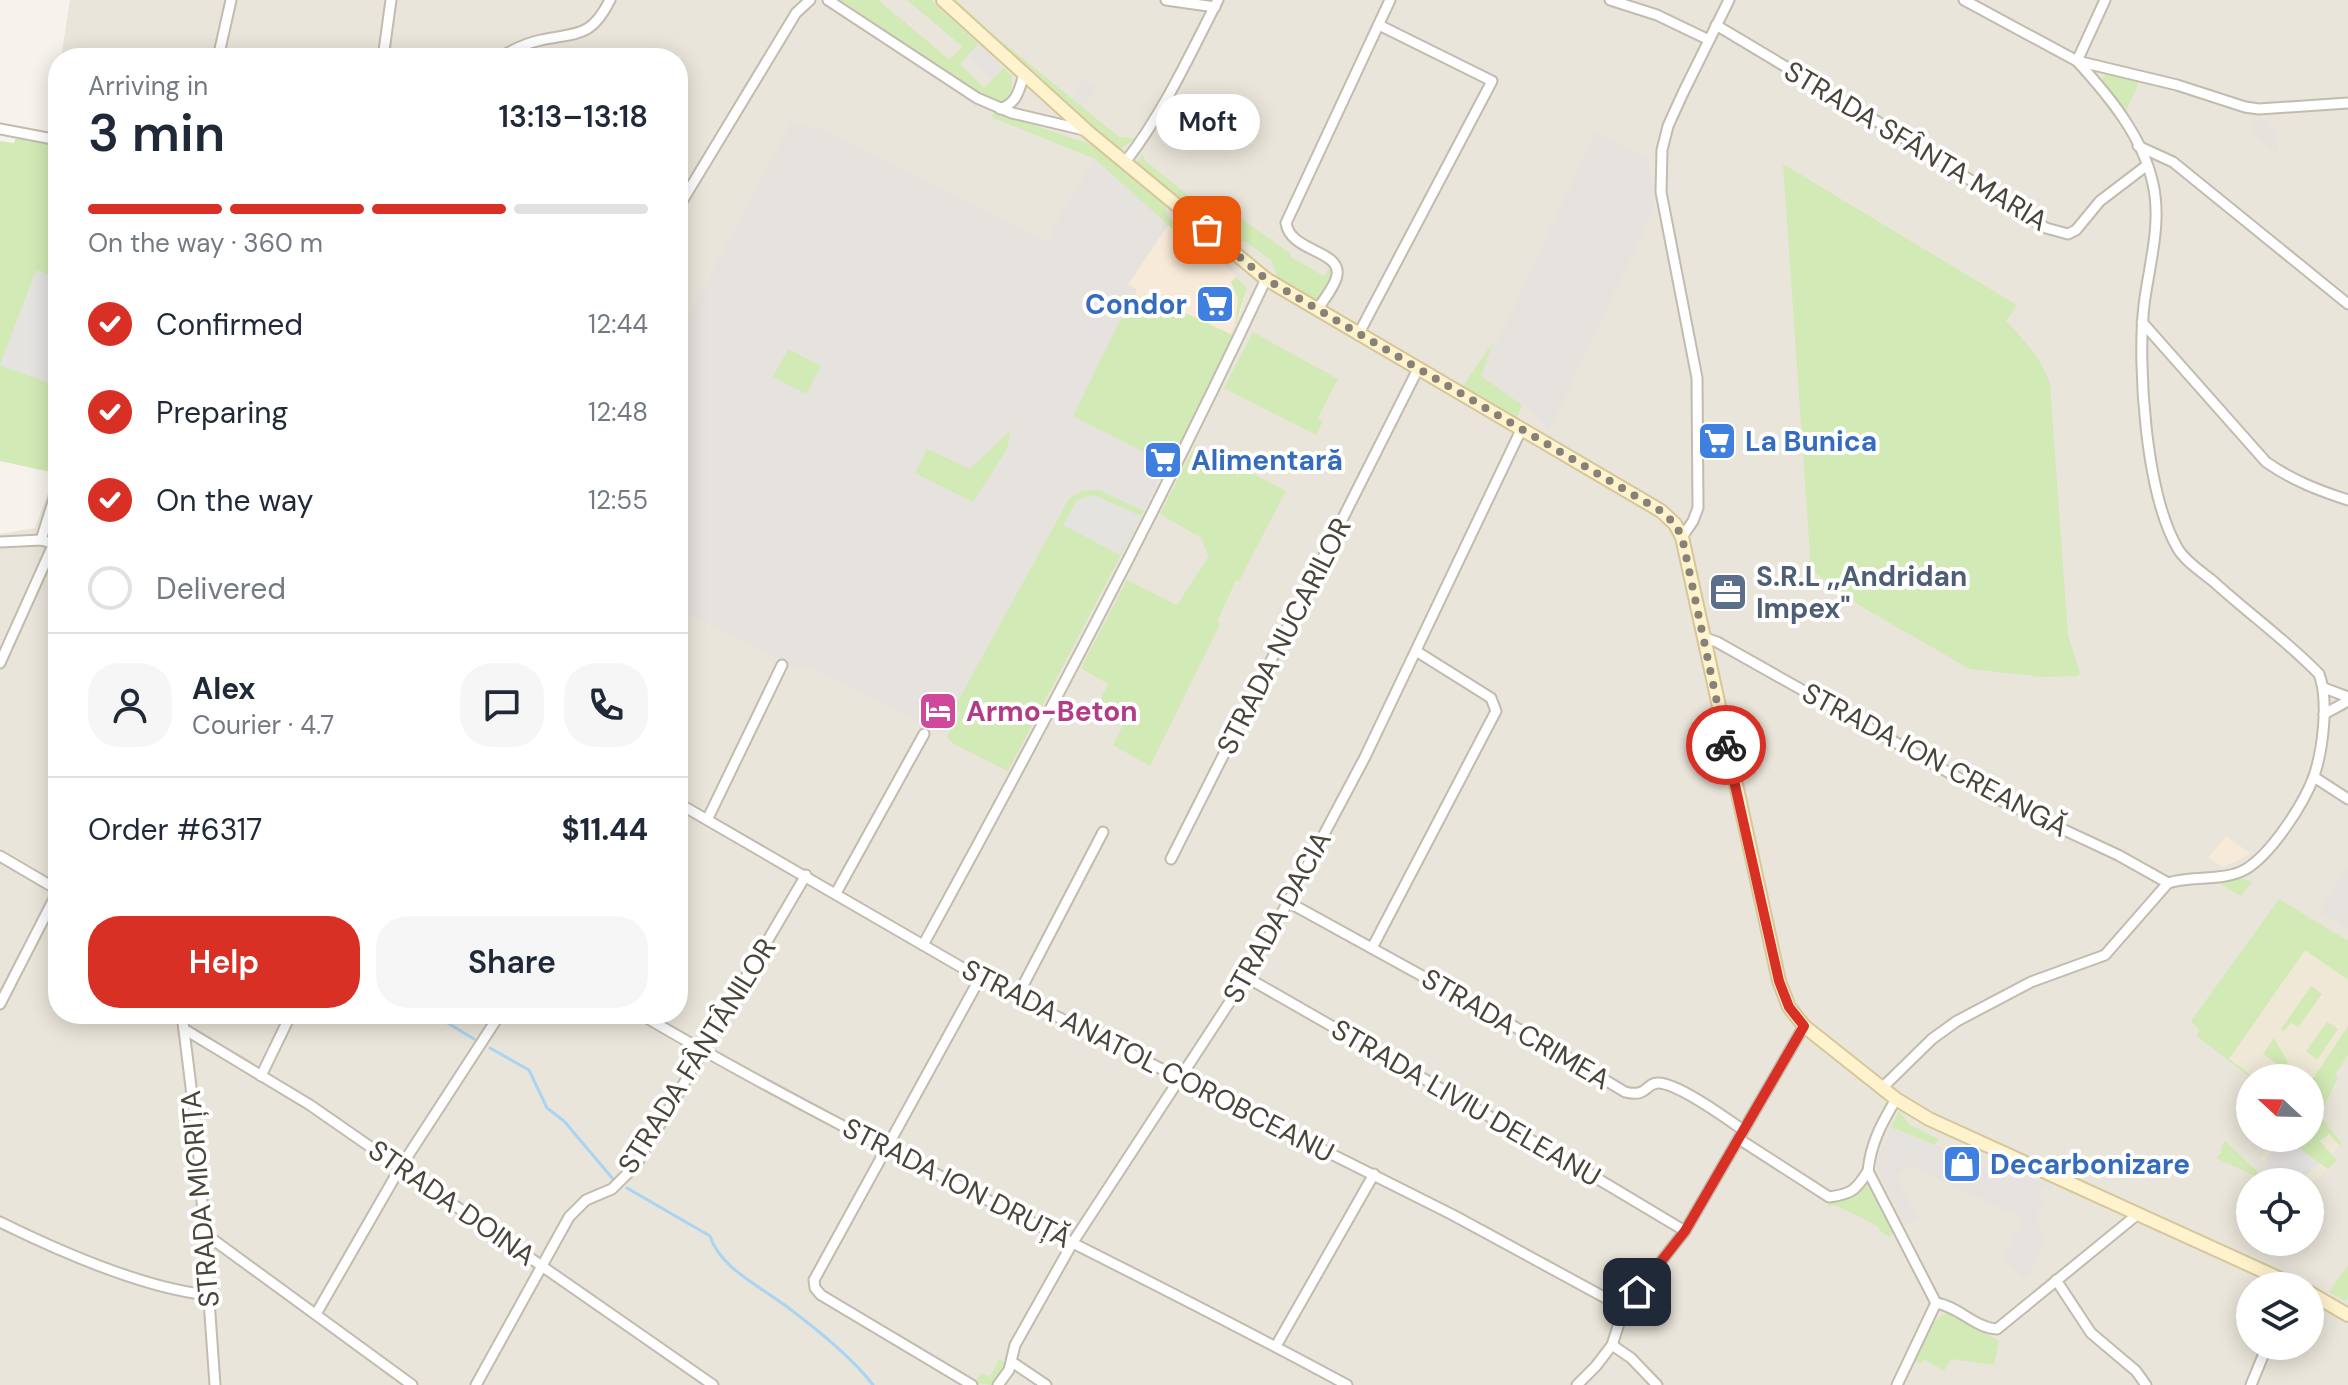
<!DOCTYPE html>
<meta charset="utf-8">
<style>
body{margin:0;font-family:"DM Sans",sans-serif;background:#f6f6f7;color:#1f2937;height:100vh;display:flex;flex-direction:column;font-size:30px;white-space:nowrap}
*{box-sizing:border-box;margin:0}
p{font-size:26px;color:#747a83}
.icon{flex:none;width:44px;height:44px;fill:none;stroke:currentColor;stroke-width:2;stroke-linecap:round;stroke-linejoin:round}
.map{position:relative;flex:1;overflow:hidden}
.panel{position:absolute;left:48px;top:48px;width:640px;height:976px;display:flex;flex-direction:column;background:#fff;border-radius:32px;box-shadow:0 4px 20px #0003}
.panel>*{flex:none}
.needle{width:52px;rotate:292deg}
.fabs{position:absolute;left:2236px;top:1064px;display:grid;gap:16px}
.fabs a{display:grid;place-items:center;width:88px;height:88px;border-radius:50%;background:#fff;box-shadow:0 4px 20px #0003;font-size:40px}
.pin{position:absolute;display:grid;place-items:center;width:68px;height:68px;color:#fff;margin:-34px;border-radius:16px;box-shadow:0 4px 12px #0006}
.courier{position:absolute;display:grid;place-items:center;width:80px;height:80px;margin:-40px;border:6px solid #d93025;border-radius:50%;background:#fff;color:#222;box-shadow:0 2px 10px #0007}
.bubble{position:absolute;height:56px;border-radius:28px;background:#fff;box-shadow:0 4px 20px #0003;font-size:26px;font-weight:600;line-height:56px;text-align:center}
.head em{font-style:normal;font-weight:600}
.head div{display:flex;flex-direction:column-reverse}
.head{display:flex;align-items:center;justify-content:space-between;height:136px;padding:0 40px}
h1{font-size:52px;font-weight:600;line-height:60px}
.bar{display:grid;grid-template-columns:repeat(4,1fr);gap:12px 8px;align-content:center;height:96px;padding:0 40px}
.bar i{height:10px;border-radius:6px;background:#e0e1e3}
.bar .on{background:#d93025}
.bar p{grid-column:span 4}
.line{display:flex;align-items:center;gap:20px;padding:0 40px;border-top:2px solid #e0e1e3}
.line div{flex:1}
.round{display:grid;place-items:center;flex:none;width:84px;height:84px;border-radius:32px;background:#f6f6f7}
ol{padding:0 40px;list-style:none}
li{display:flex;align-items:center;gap:24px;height:88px}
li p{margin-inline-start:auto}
li .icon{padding:8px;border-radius:50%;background:#d93025;color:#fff;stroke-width:4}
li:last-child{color:#747a83}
li i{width:44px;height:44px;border:4px solid #e0e1e3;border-radius:50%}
.cta{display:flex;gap:16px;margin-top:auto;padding:16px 40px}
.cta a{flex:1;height:92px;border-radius:32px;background:#d93025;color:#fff;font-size:32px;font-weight:600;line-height:92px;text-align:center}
.cta a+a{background:#f6f6f7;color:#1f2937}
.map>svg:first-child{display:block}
</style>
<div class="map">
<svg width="2348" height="1385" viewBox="0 0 2348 1385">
<rect width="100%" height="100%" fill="#f6f3ec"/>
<g fill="#eae5da" fill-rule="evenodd">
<path d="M70,0H2348V1385H0V534L35,528L58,465V1014H678V58H61ZM2250,1078H2310V1138H2250ZM2250,1182H2310V1242H2250ZM2250,1286H2310V1346H2250Z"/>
<path d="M58,74V145L47,143Z"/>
</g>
<g fill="#f7ead8">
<path d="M1176,224L1218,258L1247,288L1241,313L1230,334L1163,303L1136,296L1135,289L1128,285L1168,225Z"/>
<path d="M1706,420L1727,430L1728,457L1706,458Z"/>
<path d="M2226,836L2251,854L2223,867L2208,858Z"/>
</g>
<g fill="#e6e2dd">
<path d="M1083,79L1096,86L1095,92L1081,107L1071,99Z"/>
<path d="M2259,118L2268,121L2277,136V153L2251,132L2250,129Z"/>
<path d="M790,124L820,128L1049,242L1058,218L1095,159L1168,225L1129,282L1128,285L1136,289V296L1130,301L1073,416L1151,456L1147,466L1160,473L1144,511L1008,771L954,744L947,737L918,721L806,666H794L678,609V337Z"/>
<path d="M1595,133L1649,158L1654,209L1549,431L1532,411L1481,376L1493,342L1498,341Z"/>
<path d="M2345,869H2348V929L2320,911Z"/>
<path d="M1891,1127L1985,1166L1989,1160L2053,1187L2051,1192L2045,1187L2038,1197L2045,1203L2037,1214L2045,1243L2026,1278L2002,1260L2024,1219L1909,1165L1897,1177L1918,1218L1904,1225L1876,1167Z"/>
</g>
<path fill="#efe8d6" d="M2279,899L2348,941V1055L2335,1075L2338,1077L2320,1116L2342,1143L2331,1154L2337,1161L2310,1185V1182H2290L2260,1159L2271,1138H2310V1078H2251L2197,1036L2199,1030L2191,1021Z"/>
<g fill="#d2eab5">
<path d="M841,0H878L950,60L962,46L907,0H931L978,44L960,64L984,88L1003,68L1012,76L1011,95L1007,100L999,102L985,98Z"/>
<path d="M949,0H956L994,35L1119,137L1136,138L1120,149Z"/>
<path d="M2106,73L2139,82L2126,111L2102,79Z"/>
<path d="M994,112L1096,146L1163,200L1168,217L1192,240L1188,243L1095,159L991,117Z"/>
<path d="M16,137L58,145V465L55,473L0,461V141L14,143Z"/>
<path d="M1143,153L1144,160L1213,215H1216L1227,227L1236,215L1291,254L1290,257L1324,276L1331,266L1334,274L1323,295L1315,302L1278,278L1271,260L1246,242L1230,240L1136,163Z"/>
<path d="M1783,164L2017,305L2006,321C2024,340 2042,359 2050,384L2068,635L2080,673L2077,676L2042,677L1970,669L1862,607L1811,570Z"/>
<path d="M1236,277L1247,288L1235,326L1238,299L1231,282Z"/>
<path d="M1136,296L1163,303L1235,336L1178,452L1158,442L1151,456L1073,416L1130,301Z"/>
<path d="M1253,332L1338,379L1318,418L1323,421L1316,435L1224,388Z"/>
<path d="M1493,342L1481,376L1522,405L1516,419L1461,389Z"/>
<path d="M788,349L821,366L806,394L773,377Z"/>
<path d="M1011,430L1007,449L973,502L915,473L927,449L970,469Z"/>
<path d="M1196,444L1286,491L1239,581L1236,580L1217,622L1220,624L1150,766L1113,745L1127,717L1099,702L1108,684L1081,668L1127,580L1177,605L1209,556L1201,538L1160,514Z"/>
<path d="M1099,490L1144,511L1008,771L954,744L947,737L960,712L954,708L1069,499L1081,491Z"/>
<path d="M2242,878L2252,882L2241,896L2219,883Z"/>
<path d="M2279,899L2348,941V980L2305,950L2229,1059L2255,1078H2251L2197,1036L2199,1030L2191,1021Z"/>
<path d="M2311,986L2322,994L2298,1027L2291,1023L2284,1031L2281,1029Z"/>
<path d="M2327,1022L2338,1029L2317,1060L2306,1051Z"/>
<path d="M2348,1026V1055L2335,1075L2338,1077L2320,1116L2342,1143L2340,1146L2329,1134L2320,1141L2337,1161L2328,1169L2284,1138H2310V1083Z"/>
<path d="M2274,1038L2288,1062L2284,1069L2263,1054Z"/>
<path d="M1899,1111L1909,1124L1938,1139L1935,1145L1891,1127Z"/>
<path d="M2225,1141L2268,1182L2216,1158L2221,1153V1147Z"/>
<path d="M1868,1181L1893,1231L1890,1237L1880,1231L1878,1226L1835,1205L1827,1207L1832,1200L1850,1196Z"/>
<path d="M2348,1265V1297L2345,1301L2329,1292Z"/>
<path d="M1949,1312L1999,1341L1994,1365L1951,1359L1944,1371L1924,1359L1921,1364L1915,1361C1923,1342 1929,1320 1949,1312Z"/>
<path d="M999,1359L1007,1364L993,1385L975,1383L981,1373L990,1377Z"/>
</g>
<g fill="#e5e3e0">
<path d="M978,44L1003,68L991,80L967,56Z"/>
<path d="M36,270L58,278L57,386L0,365Z"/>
<path d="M1094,495L1141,516L1120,555L1063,525L1077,500Z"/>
<path d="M2279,1138H2284L2320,1163L2299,1182H2290L2265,1163Z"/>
</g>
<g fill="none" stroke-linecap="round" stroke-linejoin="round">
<g stroke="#a9d4f2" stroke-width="3">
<path d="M433,1014L474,1039"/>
<path d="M490,1048L529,1070L547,1108L564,1121L613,1179"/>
<path d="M627,1188L710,1236C720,1268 761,1287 786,1306C814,1327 852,1357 873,1385"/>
</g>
<g stroke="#c2bbae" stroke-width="13">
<g id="minor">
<path d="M828,0L977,98L1012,113L1084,130"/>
<path d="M1166,0L1215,7"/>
<path d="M1610,0L1657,15L1709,40"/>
<path d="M1964,0L2077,61L2177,85L2245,107L2259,109L2348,103"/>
<path d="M1716,25L1888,128L2046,228L2068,234L2076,230L2100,201L2146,166"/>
<path d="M218,58L231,0"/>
<path d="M383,58L391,0"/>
<path d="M499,58C512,50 527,43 541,40C578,32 591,38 610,0"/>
<path d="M1000,109C1017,103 1019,91 1024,74"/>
<path d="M0,129L58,140"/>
<path d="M2138,146L2173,162L2348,304"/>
<path d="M1126,161C1164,112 1190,54 1218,0"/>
<path d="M678,208L796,13L810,0"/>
<path d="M1317,310C1323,300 1335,287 1337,275C1341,250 1290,252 1286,223L1390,0"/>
<path d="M2142,322L2266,462C2292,480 2317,490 2348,500"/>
<path d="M1358,335L1492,81L1379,25"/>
<path d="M1682,537L1693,521L1698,508L1697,378L1661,192L1662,150L1668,126L1683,93L1729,0"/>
<path d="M41,540L58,486"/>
<path d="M0,542L41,540L58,545"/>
<path d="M1703,637L1717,642L1987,794L2118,855L2168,883"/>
<path d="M0,663L54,543"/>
<path d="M2324,688L2348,697"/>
<path d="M2324,714L2348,701"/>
<path d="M2314,777L2348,799"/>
<path d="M55,790L58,784"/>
<path d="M678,803L980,978L1453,1215L1624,1308"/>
<path d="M708,818L782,665"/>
<path d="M0,856L58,890"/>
<path d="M1171,859L1418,369"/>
<path d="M836,893L924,734"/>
<path d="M1288,902L1542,1042L1625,1092C1649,1098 1645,1082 1659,1083C1679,1084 1726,1118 1743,1130"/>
<path d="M923,945C1043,726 1160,505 1266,279"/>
<path d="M1372,948L1496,711L1491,698L1416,651"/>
<path d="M1246,977L1583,1170L1685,1231"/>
<path d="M1017,997L1103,832"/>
<path d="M0,1004L58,891"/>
<path d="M182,1014L198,1144L215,1385"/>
<path d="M640,1014C870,1149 1114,1258 1347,1385"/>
<path d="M184,1029L310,1105L713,1385"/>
<path d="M261,1076L291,1014"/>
<path d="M1882,1088L1932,1039L1957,1021L2031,982L2105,955L2168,883C2192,875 2224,882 2246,869C2271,854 2304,804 2314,776C2323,749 2329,700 2319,674C2287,641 2248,613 2214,582C2202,572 2186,562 2178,549C2146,495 2137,367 2144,305C2149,265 2162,224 2153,184C2143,137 2109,96 2077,61L2105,0"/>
<path d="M1896,1099C1882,1123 1871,1142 1868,1171L1936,1303"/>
<path d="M1739,1139L1829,1197C1852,1194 1856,1190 1868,1171"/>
<path d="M0,1222C59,1251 143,1288 208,1295"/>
<path d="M204,1233L412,1385"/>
<path d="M2056,1280L2091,1333L2136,1371L2146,1385"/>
<path d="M1936,1303C1958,1306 1975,1328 1997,1329L2138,1214"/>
<path d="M316,1314L400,1168L500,1014"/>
<path d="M1612,1345L1631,1358L1657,1385"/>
<path d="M1276,1346L1374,1174"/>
<path d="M1012,1362L1046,1385"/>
<path d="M476,1385L569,1217L586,1200L612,1189L636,1165L806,875"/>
<path d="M972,1385L821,1295L815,1288L814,1280L980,978"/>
<path d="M998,1385L1009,1370L1015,1345L1073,1242L1246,977L1288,902L1365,757L1522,428"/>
<path d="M1577,1385L1596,1366L1612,1345L1624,1308L1685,1231L1804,1026"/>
<path d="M1897,1385L1936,1303"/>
<path d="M2251,1385L2267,1346"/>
</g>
</g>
<g stroke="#d6c79b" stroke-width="16">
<g id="secondary">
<path d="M943,0L1087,131L1266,279L1661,511L1675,524L1682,537L1779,981L1789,1007L1804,1026L1896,1099L1929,1119L2296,1286"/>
<path d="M2310,1293L2348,1315"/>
</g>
</g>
<use href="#minor" stroke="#fff" stroke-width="9"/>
<use href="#secondary" stroke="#fff3cd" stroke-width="12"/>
</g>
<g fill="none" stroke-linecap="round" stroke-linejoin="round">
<path stroke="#878178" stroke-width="8" stroke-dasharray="0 14.4" d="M1207,230L1266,279L1661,511L1675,524L1682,537L1726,745"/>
<path stroke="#d93025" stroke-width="10" d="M1637,1292L1685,1231L1804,1026L1789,1007L1779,981L1726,745"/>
</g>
<defs>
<g id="supermarket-square" transform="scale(2)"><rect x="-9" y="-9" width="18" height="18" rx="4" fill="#3f7fe0" stroke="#fff"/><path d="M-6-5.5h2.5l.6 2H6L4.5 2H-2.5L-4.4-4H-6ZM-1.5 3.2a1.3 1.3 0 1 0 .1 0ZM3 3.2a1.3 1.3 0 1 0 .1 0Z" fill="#fff"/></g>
<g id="office-square" transform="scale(2)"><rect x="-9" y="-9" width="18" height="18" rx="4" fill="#5c6f8a" stroke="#fff"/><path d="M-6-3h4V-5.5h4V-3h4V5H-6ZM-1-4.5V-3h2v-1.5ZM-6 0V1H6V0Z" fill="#fff"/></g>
<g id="hotel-square" transform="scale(2)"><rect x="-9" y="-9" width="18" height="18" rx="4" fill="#d1479c" stroke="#fff"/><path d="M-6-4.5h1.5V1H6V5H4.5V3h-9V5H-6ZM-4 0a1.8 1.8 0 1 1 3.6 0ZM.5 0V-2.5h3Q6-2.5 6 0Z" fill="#fff"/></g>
<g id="shop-square" transform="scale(2)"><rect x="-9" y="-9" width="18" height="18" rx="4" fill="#3f7fe0" stroke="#fff"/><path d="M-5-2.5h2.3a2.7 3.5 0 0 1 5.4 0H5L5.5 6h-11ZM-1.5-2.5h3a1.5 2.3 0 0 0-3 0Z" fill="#fff"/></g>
</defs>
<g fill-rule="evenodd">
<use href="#supermarket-square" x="1215" y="304"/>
<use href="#supermarket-square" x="1717" y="441"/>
<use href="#supermarket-square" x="1163" y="460"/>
<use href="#office-square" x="1728" y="592"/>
<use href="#hotel-square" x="938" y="711"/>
<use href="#shop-square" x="1962" y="1164"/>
</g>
<g text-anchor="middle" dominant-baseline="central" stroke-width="8" stroke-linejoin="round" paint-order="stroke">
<g font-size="28" fill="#4b4439" stroke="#fff">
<text transform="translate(1916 146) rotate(31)">STRADA SFÂNTA MARIA</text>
<text transform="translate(1284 636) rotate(-63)">STRADA NUCARILOR</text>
<text transform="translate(1935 760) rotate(28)">STRADA ION CREANGĂ</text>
<text transform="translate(1277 917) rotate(-61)">STRADA DACIA</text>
<text transform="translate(1516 1029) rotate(30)">STRADA CRIMEA</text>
<text transform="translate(697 1056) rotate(-58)">STRADA FÂNTÂNILOR</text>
<text transform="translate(1148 1061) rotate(27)">STRADA ANATOL COROBCEANU</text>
<text transform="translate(1466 1103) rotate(30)">STRADA LIVIU DELEANU</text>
<text transform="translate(957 1183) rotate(27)">STRADA ION DRUȚĂ</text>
<text transform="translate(200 1199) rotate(-95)">STRADA MIORIȚA</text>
<text transform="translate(452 1203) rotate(35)">STRADA DOINA</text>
</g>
<g font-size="28" font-weight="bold" fill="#366cbe" stroke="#fff" text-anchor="start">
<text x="1187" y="304" text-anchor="end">Condor</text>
<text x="1745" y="441">La Bunica</text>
<text x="1191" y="460">Alimentară</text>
<text x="1990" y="1164">Decarbonizare</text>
</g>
<g font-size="28" font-weight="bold" fill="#4e5e75" stroke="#fff" text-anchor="start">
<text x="1756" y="576">S.R.L ,,Andridan<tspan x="1756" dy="32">Impex"</tspan></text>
</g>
<g font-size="28" font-weight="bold" fill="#b23c85" stroke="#fff" text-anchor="start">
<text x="966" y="711">Armo-Beton</text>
</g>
</g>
</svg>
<div class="fabs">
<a><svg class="needle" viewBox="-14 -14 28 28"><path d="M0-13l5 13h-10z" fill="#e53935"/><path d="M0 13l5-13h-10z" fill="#747a83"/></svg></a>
<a><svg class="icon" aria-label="locate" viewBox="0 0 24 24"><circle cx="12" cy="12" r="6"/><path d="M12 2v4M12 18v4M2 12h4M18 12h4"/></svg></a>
<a><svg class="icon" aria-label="layers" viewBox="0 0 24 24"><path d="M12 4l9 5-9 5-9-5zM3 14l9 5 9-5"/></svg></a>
</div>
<div class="pin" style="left:1207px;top:230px;background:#ea580c"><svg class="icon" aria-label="bag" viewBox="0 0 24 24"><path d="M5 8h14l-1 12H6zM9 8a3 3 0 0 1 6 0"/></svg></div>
<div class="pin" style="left:1637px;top:1292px;background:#1f2937"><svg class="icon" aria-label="home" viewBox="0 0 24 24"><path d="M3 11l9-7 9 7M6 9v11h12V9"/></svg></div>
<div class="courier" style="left:1726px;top:745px"><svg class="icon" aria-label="bike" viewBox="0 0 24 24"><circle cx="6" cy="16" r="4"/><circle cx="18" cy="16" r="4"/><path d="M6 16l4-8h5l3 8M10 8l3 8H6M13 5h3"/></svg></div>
<div class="bubble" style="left:1156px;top:94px;width:104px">Moft</div>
<section class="panel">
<div class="head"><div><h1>3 min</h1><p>Arriving in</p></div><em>13:13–13:18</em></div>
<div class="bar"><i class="on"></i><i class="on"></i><i class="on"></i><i></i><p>On the way · 360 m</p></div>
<ol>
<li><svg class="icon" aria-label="check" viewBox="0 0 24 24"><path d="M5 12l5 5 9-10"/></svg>Confirmed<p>12:44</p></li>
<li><svg class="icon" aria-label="check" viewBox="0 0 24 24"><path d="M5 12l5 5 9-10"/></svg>Preparing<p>12:48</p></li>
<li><svg class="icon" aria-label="check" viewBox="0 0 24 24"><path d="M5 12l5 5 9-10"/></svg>On the way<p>12:55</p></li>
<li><i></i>Delivered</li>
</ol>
<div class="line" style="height:144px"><a class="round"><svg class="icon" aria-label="person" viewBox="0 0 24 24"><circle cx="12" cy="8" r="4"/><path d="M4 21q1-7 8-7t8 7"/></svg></a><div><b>Alex</b><p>Courier · 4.7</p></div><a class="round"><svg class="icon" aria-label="chat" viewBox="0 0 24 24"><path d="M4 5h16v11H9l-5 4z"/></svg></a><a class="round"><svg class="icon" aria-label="phone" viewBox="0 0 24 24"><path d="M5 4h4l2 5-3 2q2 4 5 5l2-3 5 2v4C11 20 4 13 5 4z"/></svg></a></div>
<div class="line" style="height:104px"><div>Order #6317</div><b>$11.44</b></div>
<div class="cta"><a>Help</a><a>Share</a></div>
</section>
</div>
